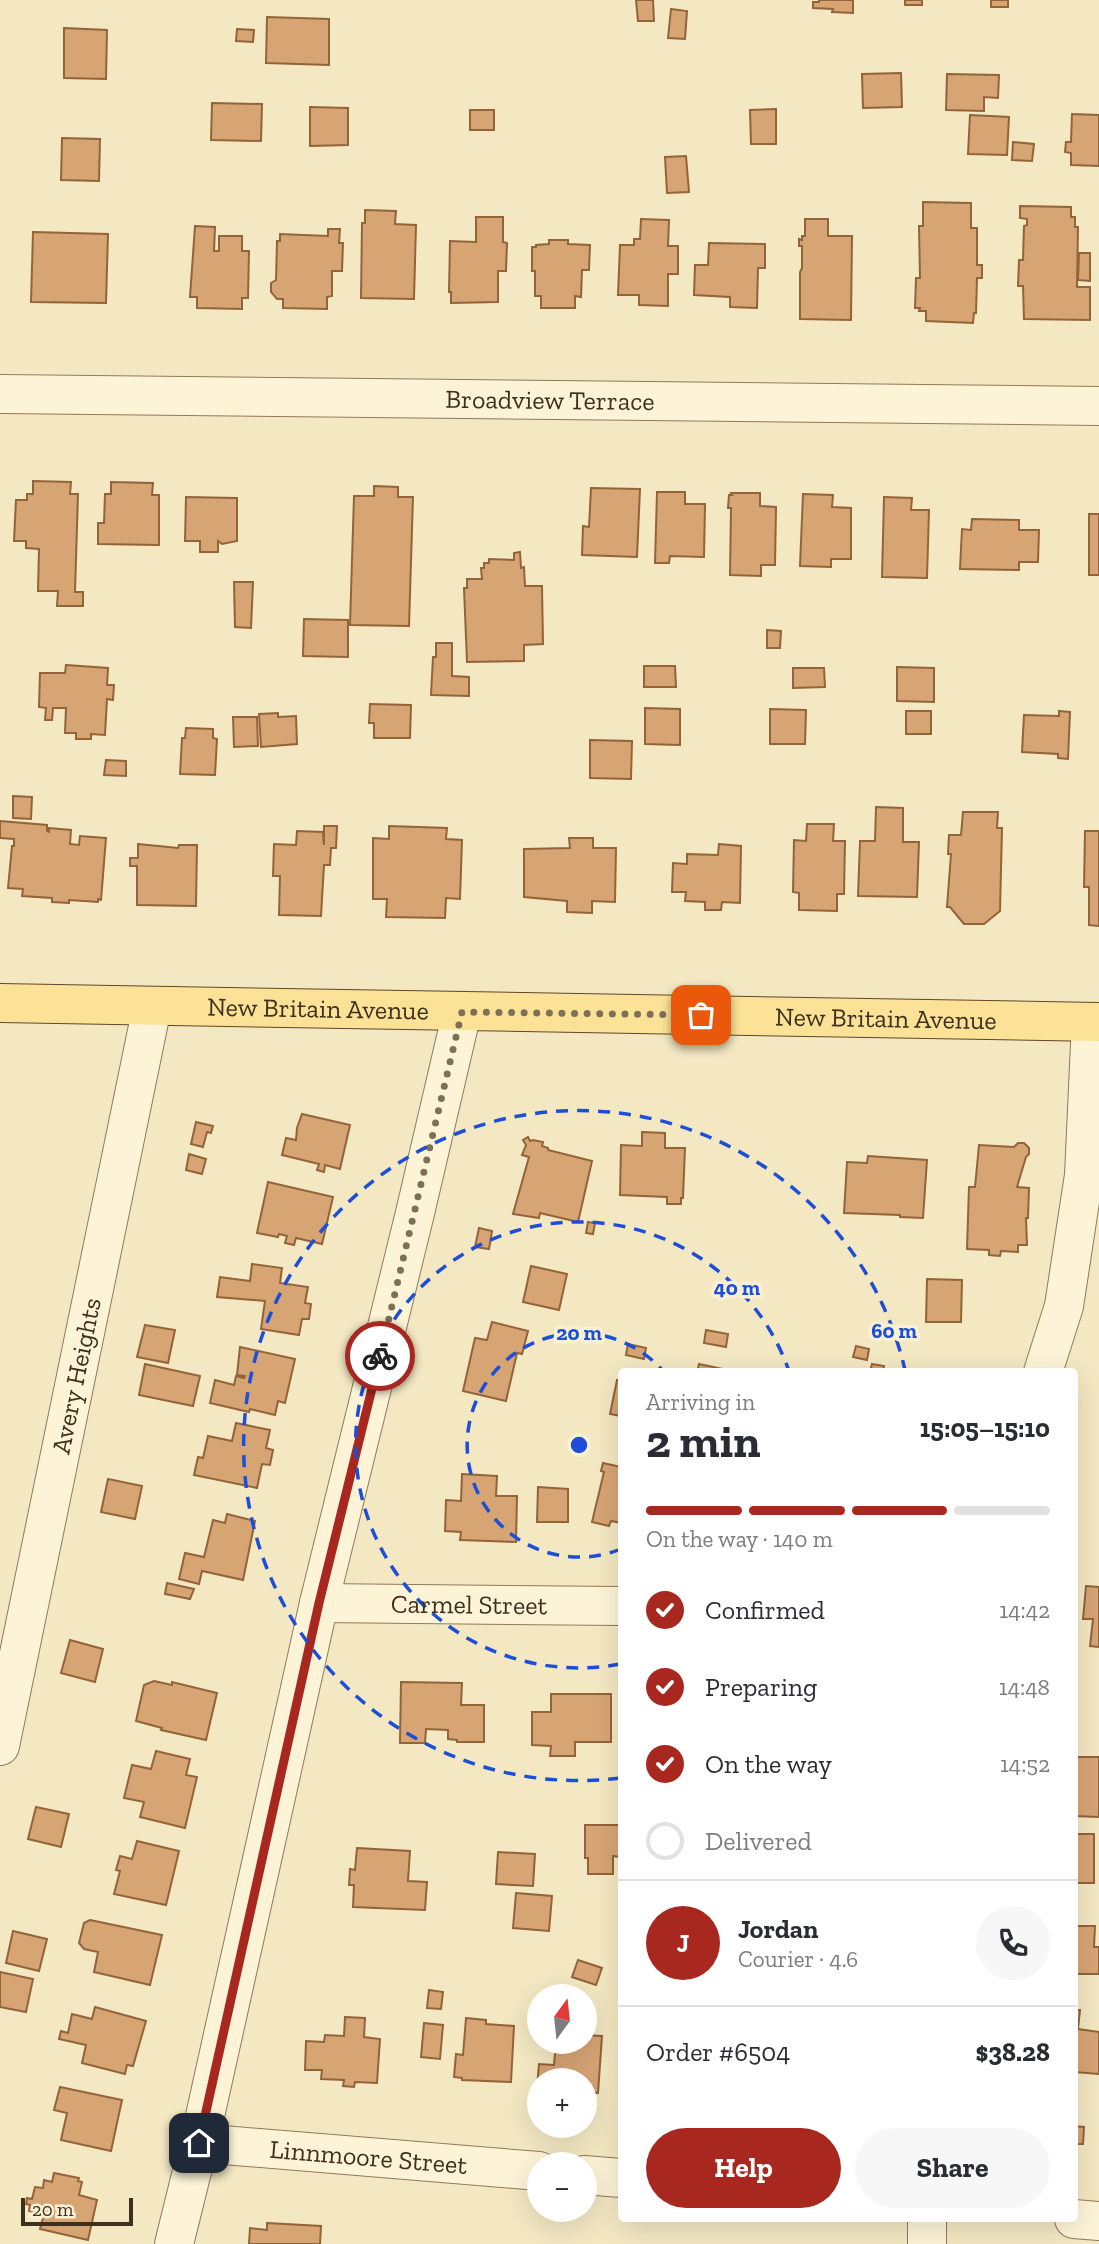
<!DOCTYPE html>
<meta charset="utf-8">
<style>
body{margin:0;font-family:"Zilla Slab",serif;background:#f7f7f7;color:#2b2b33;height:100vh;display:flex;flex-direction:column;font-size:26px;white-space:nowrap}
*{box-sizing:border-box;margin:0}
p{font-size:23px;color:#7c7c81}
.icon{flex:none;width:38px;height:38px;fill:none;stroke:currentColor;stroke-width:2;stroke-linecap:round;stroke-linejoin:round}
.map{position:relative;flex:1;overflow:hidden}
.details{position:absolute;left:618px;top:1368px;width:460px;height:854px;display:flex;flex-direction:column;background:#fff;border-radius:7px;box-shadow:0 7px 28px #0002}
.details>*{flex:none}
.needle{width:46px;rotate:15deg}
.tools{position:absolute;left:527px;top:1984px;display:grid;gap:14px}
.tools a{display:grid;place-items:center;width:70px;height:70px;border-radius:50%;background:#fff;box-shadow:0 7px 28px #0002;font-size:35px}
.scale{position:absolute;left:21px;bottom:18px;width:112px;box-sizing:border-box;padding-left:7px;border:4px solid #3f301d;border-top:0;font-size:19px;line-height:24px;white-space:nowrap;color:#3f301d;-webkit-text-stroke:5px #faf1d4;paint-order:stroke}
.pin{position:absolute;display:grid;place-items:center;width:60px;height:60px;color:#fff;margin:-30px;border-radius:14px;box-shadow:0 4px 10px #0006}
.courier{position:absolute;display:grid;place-items:center;width:70px;height:70px;margin:-35px;border:5px solid #a8271e;border-radius:50%;background:#fff;color:#222;box-shadow:0 2px 9px #0007}
.summary em{font-style:normal;font-weight:700}
.summary div{display:flex;flex-direction:column-reverse}
.summary{display:flex;align-items:center;justify-content:space-between;height:119px;padding:0 28px}
h1{font-size:46px;font-weight:700;line-height:52px}
.bar{display:grid;grid-template-columns:repeat(4,1fr);gap:10px 7px;align-content:center;height:84px;padding:0 28px}
.bar i{height:9px;border-radius:5px;background:#e1e1e2}
.bar .selected{background:#a8271e}
.bar p{grid-column:span 4}
.line{display:flex;align-items:center;gap:18px;padding:0 28px;border-top:2px solid #e1e1e2}
.line div{flex:1}
.round{display:grid;place-items:center;flex:none;width:74px;height:74px;border-radius:37px;background:#f7f7f7}
ol{padding:0 28px;list-style:none}
li{display:flex;align-items:center;gap:21px;height:77px}
li p{margin-inline-start:auto}
li .icon{padding:7px;border-radius:50%;background:#a8271e;color:#fff;stroke-width:4}
li:last-child{color:#7c7c81}
li i{width:38px;height:38px;border:4px solid #e1e1e2;border-radius:50%}
.action{display:flex;gap:14px;margin-top:auto;padding:14px 28px}
.action a{flex:1;height:80px;border-radius:42px;background:#a8271e;color:#fff;font-size:28px;font-weight:700;line-height:80px;text-align:center}
.action a+a{background:#f7f7f7;color:#2b2b33}
.map>svg:first-child{display:block}
</style>
<div class="map">
<svg width="1099" height="2244" viewBox="0 0 1099 2244">
<rect width="100%" height="100%" fill="#f4e8c3"/>
<g fill="#d7a474" stroke="#936339" stroke-width="2">
<path d="M636,0H653L654,21H638Z"/>
<path d="M819,0H853V13L832,12L833,9L813,8V2H819Z"/>
<rect x="905" y="0" width="17" height="5"/>
<rect x="991" y="0" width="17" height="7"/>
<path d="M671,9L687,11L685,39L668,38Z"/>
<path d="M267,17L329,19V65L266,63Z"/>
<path d="M64,28L107,30L106,79L64,78Z"/>
<path d="M237,29L254,30L253,42L236,41Z"/>
<path d="M901,73L902,107L863,108L862,74Z"/>
<path d="M947,74L999,75L998,98L984,97V111L946,110Z"/>
<path d="M212,103L262,104L261,141L211,140Z"/>
<path d="M310,107L348,108V145L310,146Z"/>
<path d="M776,109V144H751L750,110Z"/>
<rect x="470" y="110" width="24" height="20"/>
<path d="M1072,114L1099,115V166L1071,165V153L1065,152L1066,142H1071Z"/>
<path d="M970,115L1009,117L1007,155L968,154Z"/>
<path d="M62,138L100,139L99,181L61,180Z"/>
<path d="M1013,142L1034,144L1032,161L1012,160Z"/>
<path d="M686,156L689,192L667,193L665,157Z"/>
<path d="M923,202L971,203V228H977V265H982V278H977L976,313H974L973,323L926,321V311H919L920,308H915L916,278H920L919,226H923Z"/>
<path d="M1020,206L1071,207V217H1075V227H1078L1077,287H1090V320L1024,319L1023,286H1018L1019,260H1023L1024,226L1027,225V219L1020,218Z"/>
<path d="M365,210L396,211L395,224L416,225L414,299L361,298L362,223H365Z"/>
<path d="M476,217H503V242L507,243L506,271H498V302L451,303V292H449L450,241L476,242Z"/>
<path d="M641,219L669,220L668,246H678V274H668V306L639,305V295H618L620,245H634V239H640Z"/>
<path d="M805,219H828V236H852L851,320L800,319V272L802,268V246H799V239L802,240V236H805Z"/>
<path d="M195,226L215,227L214,251H219V236H242V251H249L248,298H242V309L197,308V297H190Z"/>
<path d="M328,229H340L339,243H343L342,271H332V296L327,297V309L283,308V299H277L271,292V283L276,280L277,241H280V234L328,236Z"/>
<path d="M33,232L108,234L106,303L31,302Z"/>
<path d="M549,240H568V244L590,245L589,270H582L581,297L575,296V308H541V296H535V271H532V247H536V245L549,244Z"/>
<path d="M709,243L765,244V268H758L757,308L730,307V297L694,295L695,265H708Z"/>
<path d="M1079,253H1090V281L1078,280Z"/>
<path d="M33,481L71,482L70,494H78L75,592H83V606H57L58,591H38L39,549L26,548V541H14L16,500H27V494H33Z"/>
<path d="M111,482L153,483L152,495H159V545L98,544V523H104L105,494H111Z"/>
<path d="M374,486L398,487V497H413L409,626L350,625L354,496H374Z"/>
<path d="M591,488L640,489L637,557L582,555L583,526L589,527Z"/>
<path d="M657,492H685V504H705L704,557L670,556L669,563H655Z"/>
<path d="M731,493H760V506L776,507L775,565H761V576L730,575L731,508H728L729,495H732Z"/>
<path d="M803,494L833,495L832,507L851,508V559H831V567L800,566Z"/>
<path d="M186,497L237,498V541L222,544L218,541V552H200V541H185Z"/>
<path d="M884,497L912,498L911,510H929L927,578L882,577Z"/>
<rect x="1089" y="514" width="10" height="61"/>
<path d="M972,519L1019,520V530H1039L1038,562H1019V570L960,569L962,529L971,530Z"/>
<path d="M520,552L521,568L524,567L525,586H542L543,644L524,645V661L467,662L464,588H467V579H482L481,568H484V563H489V559L514,560V553Z"/>
<path d="M234,582H253L251,628L235,627Z"/>
<path d="M304,619L348,620V657L303,656Z"/>
<path d="M767,630L781,631L780,648H767Z"/>
<path d="M436,643H452V676L469,677V696L431,695L433,657H436Z"/>
<path d="M66,665L108,668L107,685H114L113,700L107,699L105,735L91,734V739H76V733H65L66,708H53L52,720H45L46,708L39,707L40,673H65Z"/>
<path d="M644,666H675L676,687H644Z"/>
<path d="M897,667L934,668V702L897,701Z"/>
<path d="M793,668H824L825,687L793,688Z"/>
<path d="M370,704L411,705L410,738H374V723H369Z"/>
<path d="M645,708L680,709V745L645,744Z"/>
<path d="M770,709L806,710L805,744H770Z"/>
<rect x="906" y="711" width="25" height="23"/>
<path d="M1059,711L1070,712L1068,759L1058,758V754L1022,752L1024,715L1059,716Z"/>
<path d="M278,713V717L296,716L297,744L261,747L259,714Z"/>
<path d="M233,717H257L258,746L234,747Z"/>
<path d="M186,728L213,729V738L217,739L215,775L180,774L182,738H185Z"/>
<path d="M590,740L632,741L631,779L590,778Z"/>
<path d="M106,760L126,761V776L104,775Z"/>
<path d="M13,796L32,797L31,819L13,818Z"/>
<path d="M876,807L903,808V842H919L917,897L858,896L860,841H875Z"/>
<path d="M963,812H998L997,828H1002L1000,911L984,924H964L950,907H947L951,854H948L949,835H961Z"/>
<path d="M0,821L47,825V831L49,832V828L71,830L70,844L79,845L80,836L106,838L101,900L98,899V902L69,900V903L52,902V898L22,896L23,889L8,888L12,846H14V839L0,838Z"/>
<path d="M807,824H834L833,841H845L844,894H837V911L799,910V893L793,892L794,840L806,841Z"/>
<path d="M324,826H337L336,848H331L330,865H324L321,916L279,915L280,876H273L274,844L296,845L297,831L323,832L324,845Z"/>
<path d="M389,826L447,828L446,839L462,840L460,899L446,898L445,918L386,917L387,899H373V838L389,839Z"/>
<path d="M1085,831H1099V926L1089,925V887H1084Z"/>
<path d="M569,838H593V848H616L615,902L592,901V913L567,912V901L524,897V849L570,848Z"/>
<path d="M138,844L178,848L179,845H197L196,906L137,905V866H130V858H138Z"/>
<path d="M719,844L741,846L740,903L722,902L721,910H705V902L685,901L686,892H672L673,863L687,864V854L718,855Z"/>
<path d="M302,1114L350,1125L340,1169L325,1165L324,1172L317,1170L319,1164L282,1155L286,1138L296,1140L297,1128Z"/>
<path d="M196,1122L213,1126L211,1133L207,1132L203,1147L191,1144Z"/>
<path d="M642,1132L665,1133V1148H685L683,1198H681V1204H667V1197L620,1195L621,1145L642,1146Z"/>
<path d="M528,1137L530,1141L533,1140L543,1142L542,1146L548,1148V1150L592,1161L578,1222L540,1213L539,1218L513,1214L529,1157L522,1155L526,1145L523,1140Z"/>
<path d="M1018,1143H1024L1029,1148V1154L1026,1157L1017,1187L1029,1188L1028,1218H1026L1027,1245H1018V1252L1001,1251L1000,1256L989,1255V1250L967,1249L969,1187H975L979,1145L1014,1147Z"/>
<path d="M189,1154L206,1159L202,1174L186,1170Z"/>
<path d="M868,1156L927,1160L923,1218L900,1217V1215L844,1213L847,1162L867,1163Z"/>
<path d="M268,1182L333,1197L322,1244L296,1238L294,1245L285,1243L287,1236L279,1234L278,1237L257,1233Z"/>
<path d="M588,1222L595,1223L593,1234L586,1233Z"/>
<path d="M479,1228L492,1231L489,1249L475,1247Z"/>
<path d="M252,1264L282,1268L280,1283L308,1287L305,1303L311,1304L309,1319H302L299,1335L261,1329L265,1301L217,1297L220,1277L250,1281Z"/>
<path d="M531,1266L567,1274L559,1310L523,1302Z"/>
<path d="M927,1279L962,1280L961,1322H926Z"/>
<path d="M492,1322L528,1331L522,1354L517,1353L506,1401L463,1391L475,1338L487,1340Z"/>
<path d="M145,1325L175,1330L168,1363L137,1357Z"/>
<path d="M706,1330L728,1334L726,1347L704,1343Z"/>
<path d="M628,1344L646,1348L644,1359L626,1355Z"/>
<path d="M856,1346L869,1349L867,1360L853,1357Z"/>
<path d="M240,1347L295,1359L285,1403L278,1401L275,1415L250,1409L249,1412L210,1403L215,1380L234,1385L236,1376L244,1378L245,1376L237,1375Z"/>
<path d="M145,1364L200,1376L193,1406L139,1395Z"/>
<path d="M699,1364L732,1371L697,1372Z"/>
<path d="M872,1364L884,1366L883,1372H870Z"/>
<path d="M617,1380L621,1381V1416L610,1414Z"/>
<path d="M236,1423L270,1430L266,1448L273,1450L270,1465L262,1464L257,1488L194,1475L198,1457L203,1458L208,1436L232,1441Z"/>
<path d="M603,1463L621,1467V1523L611,1521L609,1526L592,1522L604,1472L601,1471Z"/>
<path d="M462,1474L497,1476L496,1496H517L516,1542L460,1540L461,1532L445,1531L446,1500L461,1501Z"/>
<path d="M108,1479L142,1486L135,1519L101,1512Z"/>
<path d="M538,1487L568,1489V1522H537Z"/>
<path d="M227,1514L255,1521L243,1580L202,1571L199,1584L179,1579L185,1553L204,1557L213,1520L225,1523Z"/>
<path d="M167,1583L194,1589L190,1599L165,1594Z"/>
<path d="M1086,1586L1099,1587V1647L1090,1646L1093,1619H1083Z"/>
<path d="M70,1640L103,1649L95,1682L61,1673Z"/>
<path d="M154,1681L172,1685V1682L217,1693L206,1740L161,1730L162,1728L136,1721L144,1685Z"/>
<path d="M401,1682L462,1683L461,1705H484V1742H457V1740L448,1739V1730L426,1729L425,1743H400Z"/>
<path d="M551,1694H611V1742H575V1756H550L551,1746L532,1745V1712H551Z"/>
<path d="M156,1751L190,1759L186,1775L197,1777L185,1828L140,1817L144,1802L124,1798L132,1765L151,1769Z"/>
<path d="M1074,1757H1099V1817L1074,1816Z"/>
<path d="M36,1807L69,1814L61,1847L28,1839Z"/>
<path d="M585,1825H620V1857L613,1856V1874H588V1858H585Z"/>
<rect x="1074" y="1834" width="20" height="49"/>
<path d="M137,1841L179,1851L166,1905L114,1894L120,1871L116,1870L120,1856L132,1859Z"/>
<path d="M357,1848L410,1851L408,1881L427,1882L425,1910L353,1907L354,1885H349L350,1869L355,1870Z"/>
<path d="M498,1852L535,1854L533,1886L496,1884Z"/>
<path d="M516,1893L552,1896L549,1931L513,1928Z"/>
<path d="M90,1920L162,1935L150,1985L94,1972L98,1952L84,1949L79,1943L84,1923Z"/>
<path d="M1074,1926H1095L1094,1947H1099V1974H1074Z"/>
<path d="M13,1931L47,1939L39,1971L6,1963Z"/>
<path d="M578,1960L602,1968L596,1985L572,1977Z"/>
<path d="M0,1972L33,1979L26,2012L0,2007Z"/>
<path d="M429,1990L443,1992L441,2009L427,2008Z"/>
<path d="M95,2007L146,2021L133,2066L127,2065L125,2074L82,2063L86,2045L59,2039L61,2031L68,2033L72,2014L92,2019Z"/>
<path d="M1074,2010H1080L1078,2029L1099,2032V2074L1075,2072L1074,2074Z"/>
<path d="M345,2017L365,2018L364,2037L380,2039L377,2083L355,2082L354,2087L343,2086L344,2080L321,2079L322,2070H305L306,2041L324,2042L325,2035L344,2036Z"/>
<path d="M466,2018L486,2020V2024L514,2026L511,2082L462,2080V2078L454,2077L456,2054L463,2055Z"/>
<path d="M424,2023L443,2025L440,2059L421,2057Z"/>
<path d="M584,2035L602,2036L598,2093L591,2092L590,2095H584V2081H539L537,2087L539,2064L554,2065L556,2042H584Z"/>
<path d="M60,2087L122,2100L111,2151L61,2140L67,2113L54,2110Z"/>
<path d="M1074,2126L1084,2127L1083,2144H1074Z"/>
<path d="M54,2173L79,2178L78,2181L82,2182L79,2195L97,2200L88,2240L40,2229L44,2214L29,2211L30,2205L26,2204L27,2198L32,2199L35,2187L43,2188L44,2180L52,2182Z"/>
<path d="M267,2223L321,2226L320,2244H249L250,2228L267,2230Z"/>
</g>
<g fill="none" stroke-linecap="round" stroke-linejoin="round">
<g stroke="#917a57" stroke-width="40">
<g id="minor">
<path id="s1" d="M0,394L1099,406"/>
<path d="M1043,1372L1064,1306L1084,1175L1091,1022"/>
<path id="s2" d="M319,1603L621,1606"/>
<path id="s3" d="M0,1746L152,1007"/>
<path id="s4" d="M199,2143L539,2171"/>
<path d="M584,2175L621,2178"/>
<path d="M1074,2219L1099,2221"/>
<path d="M174,2244L199,2143L319,1603L415,1213L462,1012"/>
<path d="M927,2244V2219"/>
</g>
</g>
<g stroke="#5e472b" stroke-width="40">
<g id="major">
<path id="s5" d="M0,1003L1099,1022"/>
</g>
</g>
<use href="#minor" stroke="#fdf4d8" stroke-width="38"/>
<use href="#major" stroke="#fbe297" stroke-width="38"/>
</g>
<g fill="none" stroke-linecap="round" stroke-linejoin="round">
<path stroke="#7e7057" stroke-width="7" stroke-dasharray="0 12.6" d="M380,1356L462,1012L701,1015"/>
<path stroke="#a8271e" stroke-width="9" d="M199,2143L319,1603L380,1356"/>
</g>
<g fill="none" stroke="#1d4ed8" stroke-width="3.5" stroke-dasharray="12 9">
<path d="M621 1549A112 112 0 1 1 664 1372"/>
<path d="M620 1664A223 223 0 1 1 789 1371"/>
<path d="M620 1778A335 335 0 1 1 905 1370"/>
</g>
<g text-anchor="middle" dominant-baseline="central" stroke-width="7" stroke-linejoin="round" paint-order="stroke">
<g font-size="26" fill="#3f301d" stroke="#faf1d4">
<text stroke="none"><textPath href="#s1" startOffset="550">Broadview Terrace</textPath></text>
<text stroke="none"><textPath href="#s5" startOffset="318">New Britain Avenue</textPath></text>
<text stroke="none"><textPath href="#s5" startOffset="886">New Britain Avenue</textPath></text>
<text stroke="none"><textPath href="#s3" startOffset="378">Avery Heights</textPath></text>
<text stroke="none"><textPath href="#s2" startOffset="150">Carmel Street</textPath></text>
<text stroke="none"><textPath href="#s4" startOffset="170">Linnmoore Street</textPath></text>
</g>
</g>
<circle cx="579" cy="1445" r="10" fill="#1d4ed8" stroke="#faf1d4" stroke-width="3.5"/>
<g font-size="21" text-anchor="middle" font-weight="bold" fill="#1d4ed8" stroke="#faf1d4" stroke-width="7" stroke-linejoin="round" paint-order="stroke">
<text x="737" y="1295">40 m</text>
<text x="894" y="1338">60 m</text>
<text x="579" y="1340">20 m</text>
</g>
</svg>
<div class="tools">
<a><svg class="needle" viewBox="-14 -14 28 28"><path d="M0-13l5 13h-10z" fill="#e53935"/><path d="M0 13l5-13h-10z" fill="#7c7c81"/></svg></a>
<a>+</a>
<a>−</a>
</div>
<div class="scale">20 m</div>
<div class="pin" style="left:701px;top:1015px;background:#ea580c"><svg class="icon" aria-label="bag" viewBox="0 0 24 24"><path d="M5 8h14l-1 12H6zM9 8a3 3 0 0 1 6 0"/></svg></div>
<div class="pin" style="left:199px;top:2143px;background:#1f2937"><svg class="icon" aria-label="home" viewBox="0 0 24 24"><path d="M3 11l9-7 9 7M6 9v11h12V9"/></svg></div>
<div class="courier" style="left:380px;top:1356px"><svg class="icon" aria-label="bike" viewBox="0 0 24 24"><circle cx="6" cy="16" r="4"/><circle cx="18" cy="16" r="4"/><path d="M6 16l4-8h5l3 8M10 8l3 8H6M13 5h3"/></svg></div>
<section class="details">
<div class="summary"><div><h1>2 min</h1><p>Arriving in</p></div><em>15:05–15:10</em></div>
<div class="bar"><i class="selected"></i><i class="selected"></i><i class="selected"></i><i></i><p>On the way · 140 m</p></div>
<ol>
<li><svg class="icon" aria-label="check" viewBox="0 0 24 24"><path d="M5 12l5 5 9-10"/></svg>Confirmed<p>14:42</p></li>
<li><svg class="icon" aria-label="check" viewBox="0 0 24 24"><path d="M5 12l5 5 9-10"/></svg>Preparing<p>14:48</p></li>
<li><svg class="icon" aria-label="check" viewBox="0 0 24 24"><path d="M5 12l5 5 9-10"/></svg>On the way<p>14:52</p></li>
<li><i></i>Delivered</li>
</ol>
<div class="line" style="height:126px"><b class="round" style="background:#a8271e;color:#fff">J</b><div><b>Jordan</b><p>Courier · 4.6</p></div><a class="round"><svg class="icon" aria-label="phone" viewBox="0 0 24 24"><path d="M5 4h4l2 5-3 2q2 4 5 5l2-3 5 2v4C11 20 4 13 5 4z"/></svg></a></div>
<div class="line" style="height:91px"><div>Order #6504</div><b>$38.28</b></div>
<div class="action"><a>Help</a><a>Share</a></div>
</section>
</div>
